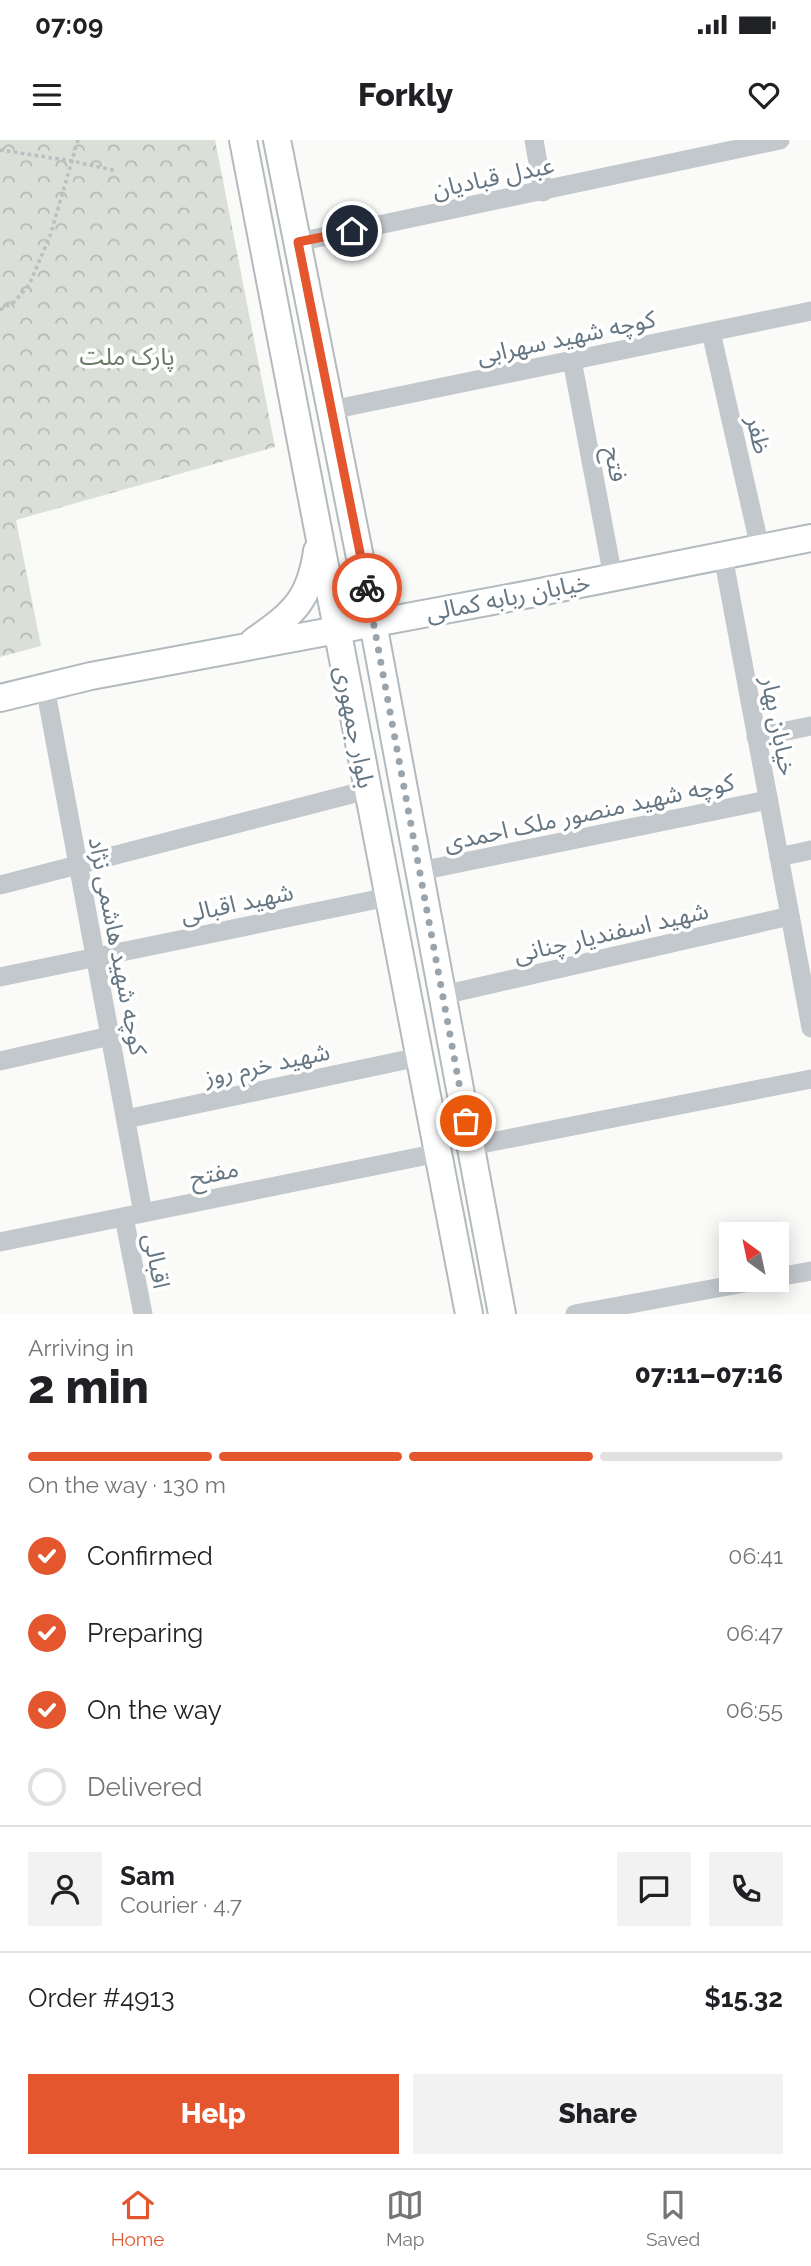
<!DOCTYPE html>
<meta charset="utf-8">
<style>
body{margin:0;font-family:Raleway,"Noto Sans Arabic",sans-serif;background:#f2f2f2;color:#202124;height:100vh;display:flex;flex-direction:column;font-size:26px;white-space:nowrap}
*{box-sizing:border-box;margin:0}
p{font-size:23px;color:#757577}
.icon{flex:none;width:38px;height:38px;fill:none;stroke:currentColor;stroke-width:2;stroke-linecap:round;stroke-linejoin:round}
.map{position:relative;height:1174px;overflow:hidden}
.panel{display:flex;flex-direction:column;background:#fff;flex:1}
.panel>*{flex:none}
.needle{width:46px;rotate:327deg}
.controls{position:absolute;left:719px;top:1082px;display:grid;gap:14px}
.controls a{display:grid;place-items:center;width:70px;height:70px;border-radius:0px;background:#fff;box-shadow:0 4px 18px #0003;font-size:35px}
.pin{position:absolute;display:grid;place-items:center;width:60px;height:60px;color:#fff;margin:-30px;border:4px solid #fff;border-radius:50%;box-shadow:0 2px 7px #0007}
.courier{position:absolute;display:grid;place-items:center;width:70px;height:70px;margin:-35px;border:5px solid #e4572e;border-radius:50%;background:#fff;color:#222;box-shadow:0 2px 9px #0007}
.head em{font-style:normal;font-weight:800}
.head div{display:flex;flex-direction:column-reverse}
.head{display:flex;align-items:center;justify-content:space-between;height:119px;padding:0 28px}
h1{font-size:46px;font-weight:800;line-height:52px}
.bar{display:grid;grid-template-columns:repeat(4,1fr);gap:10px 7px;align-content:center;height:84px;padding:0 28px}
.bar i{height:9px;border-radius:5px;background:#e0e0e0}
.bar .active{background:#e4572e}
.bar p{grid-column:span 4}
.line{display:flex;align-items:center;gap:18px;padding:0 28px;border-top:2px solid #e0e0e0}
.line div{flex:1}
.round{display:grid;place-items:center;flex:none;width:74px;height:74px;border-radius:0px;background:#f2f2f2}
ol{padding:0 28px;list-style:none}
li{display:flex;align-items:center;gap:21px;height:77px}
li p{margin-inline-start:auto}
li .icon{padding:7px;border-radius:50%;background:#e4572e;color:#fff;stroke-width:4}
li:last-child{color:#757577}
li i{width:38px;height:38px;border:4px solid #e0e0e0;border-radius:50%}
.primary-button{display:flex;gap:14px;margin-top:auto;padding:14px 28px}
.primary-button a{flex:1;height:80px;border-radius:0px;background:#e4572e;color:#fff;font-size:28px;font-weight:800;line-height:80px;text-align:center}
.primary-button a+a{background:#f2f2f2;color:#202124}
.status{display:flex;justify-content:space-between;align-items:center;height:49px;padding:0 35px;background:#fff;direction:ltr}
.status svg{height:19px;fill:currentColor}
header{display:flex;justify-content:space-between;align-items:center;height:91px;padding:0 28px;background:#fff;font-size:32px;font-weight:800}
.tabs{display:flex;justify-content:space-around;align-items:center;height:98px;border-top:2px solid #e0e0e0;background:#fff;font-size:19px;color:#757577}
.tabs a{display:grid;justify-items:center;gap:4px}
.tabs .active{color:#e4572e}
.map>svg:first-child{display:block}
</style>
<div class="status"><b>07:09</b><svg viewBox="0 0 49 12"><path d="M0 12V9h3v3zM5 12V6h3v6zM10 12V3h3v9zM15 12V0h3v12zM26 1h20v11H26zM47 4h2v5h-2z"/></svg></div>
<header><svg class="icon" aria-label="menu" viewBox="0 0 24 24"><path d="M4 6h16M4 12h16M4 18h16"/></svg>Forkly<svg class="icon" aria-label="heart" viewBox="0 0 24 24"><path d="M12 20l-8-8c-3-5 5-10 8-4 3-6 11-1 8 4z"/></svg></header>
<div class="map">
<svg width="811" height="1174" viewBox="0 0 811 1174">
<defs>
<pattern id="park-crowns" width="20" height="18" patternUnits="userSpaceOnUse" patternTransform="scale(1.75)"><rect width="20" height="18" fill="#dadfd7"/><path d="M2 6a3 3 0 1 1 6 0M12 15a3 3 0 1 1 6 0" fill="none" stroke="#b4b9b4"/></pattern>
</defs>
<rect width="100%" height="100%" fill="#fafaf8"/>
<path fill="url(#park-crowns)" d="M0,0H215L275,307L16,380L41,506L0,517Z"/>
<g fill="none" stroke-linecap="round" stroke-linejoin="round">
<g stroke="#b3babf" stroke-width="30">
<g id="secondary">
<path d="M243,0L469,1174"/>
<path d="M277,0L373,483L502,1174"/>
<path d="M254,501C293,474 310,460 317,411"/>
<path d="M0,558L91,536L530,454L811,398"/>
</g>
</g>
<g stroke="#bbbfc2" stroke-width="3.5" stroke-dasharray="3.5 3.5" stroke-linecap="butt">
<path d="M0,10L72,21L117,31"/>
<path d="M0,170L14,162L29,145L50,96L78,0"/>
</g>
<g stroke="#c3c8cc" stroke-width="19">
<path d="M534,0L543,52"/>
<path d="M298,102L780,0"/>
<path d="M711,192L760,408"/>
<path d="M572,220L613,437"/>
<path d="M331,270L811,171"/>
<path d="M723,416L811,888"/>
<path d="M45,547L143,1073"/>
<path d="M756,597L811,586"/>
<path d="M779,717L811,710"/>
<path d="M420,731L768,660"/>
<path d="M0,745L367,650"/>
<path d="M0,837L388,757"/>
<path d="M443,855L790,776"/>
<path d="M0,921L110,896"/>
<path d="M126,979L419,917"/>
<path d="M471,1006L811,939"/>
<path d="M124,1077L143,1174"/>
<path d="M0,1102L438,1013"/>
<path d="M777,1137L811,1131"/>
<path d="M575,1174L766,1139"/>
</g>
<use href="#secondary" stroke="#fff" stroke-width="26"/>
</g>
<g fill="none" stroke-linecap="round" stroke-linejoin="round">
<path stroke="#99a4ac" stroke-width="7" stroke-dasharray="0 12.6" d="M367,448L466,981"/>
<path stroke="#e4572e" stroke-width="9" d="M352,91L298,102L367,448"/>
</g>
<g text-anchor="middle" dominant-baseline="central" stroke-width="7" stroke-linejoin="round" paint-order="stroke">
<g font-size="24" fill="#657683" stroke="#fff">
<text transform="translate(493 37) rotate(-12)">عبدل قبادیان</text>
<text transform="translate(566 197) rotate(-12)">کوچه شهید سهرابی</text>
<text transform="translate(759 295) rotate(77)">ظفر</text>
<text transform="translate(616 324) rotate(79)">فتح</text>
<text transform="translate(508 457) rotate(-11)">خیابان ربابه کمالی</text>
<text transform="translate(779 586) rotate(79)">خیابان بهار</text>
<text transform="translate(355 587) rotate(79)">بلوار جمهوری</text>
<text transform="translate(589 672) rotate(-12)">کوچه شهید منصور ملک احمدی</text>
<text transform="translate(237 763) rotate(-12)">شهید اقبالی</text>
<text transform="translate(611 792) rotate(-13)">شهید اسفندیار چنانی</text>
<text transform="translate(118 806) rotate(79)">کوچه شهید هاشمی نژاد</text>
<text transform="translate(267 924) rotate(-12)">شهید خرم روز</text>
<text transform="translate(214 1033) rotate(-12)">مفتح</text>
<text transform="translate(157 1121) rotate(79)">اقبالی</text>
</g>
<g font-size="24" fill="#687a64" stroke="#fff">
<text x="127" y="216">پارک ملت</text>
</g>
</g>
</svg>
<div class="controls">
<a><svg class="needle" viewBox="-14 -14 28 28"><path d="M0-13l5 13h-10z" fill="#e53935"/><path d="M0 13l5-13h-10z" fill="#757577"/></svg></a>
</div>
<div class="pin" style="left:466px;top:981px;background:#ea580c"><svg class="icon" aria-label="bag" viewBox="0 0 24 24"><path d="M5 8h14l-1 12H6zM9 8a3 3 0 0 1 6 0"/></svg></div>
<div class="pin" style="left:352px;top:91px;background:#1f2937"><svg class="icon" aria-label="home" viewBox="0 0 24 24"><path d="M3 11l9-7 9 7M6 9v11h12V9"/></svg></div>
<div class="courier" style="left:367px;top:448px"><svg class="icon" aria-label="bike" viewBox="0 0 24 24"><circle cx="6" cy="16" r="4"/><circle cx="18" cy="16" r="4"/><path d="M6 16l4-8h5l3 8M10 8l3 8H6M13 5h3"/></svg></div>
</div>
<section class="panel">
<div class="head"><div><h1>2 min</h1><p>Arriving in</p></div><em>07:11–07:16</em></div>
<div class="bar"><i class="active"></i><i class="active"></i><i class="active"></i><i></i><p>On the way · 130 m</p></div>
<ol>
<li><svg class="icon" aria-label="check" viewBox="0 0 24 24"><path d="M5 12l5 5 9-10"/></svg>Confirmed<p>06:41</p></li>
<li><svg class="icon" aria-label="check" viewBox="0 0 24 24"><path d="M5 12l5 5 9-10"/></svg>Preparing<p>06:47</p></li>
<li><svg class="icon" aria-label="check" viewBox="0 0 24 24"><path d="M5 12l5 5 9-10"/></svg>On the way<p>06:55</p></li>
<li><i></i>Delivered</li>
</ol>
<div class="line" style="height:126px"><a class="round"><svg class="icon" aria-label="person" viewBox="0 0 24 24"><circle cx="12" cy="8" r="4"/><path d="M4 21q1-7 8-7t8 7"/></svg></a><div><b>Sam</b><p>Courier · 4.7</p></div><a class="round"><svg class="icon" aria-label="chat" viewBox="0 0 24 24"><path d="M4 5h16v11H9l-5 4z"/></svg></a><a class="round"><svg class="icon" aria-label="phone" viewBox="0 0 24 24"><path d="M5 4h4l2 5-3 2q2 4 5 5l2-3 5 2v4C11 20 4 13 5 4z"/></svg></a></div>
<div class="line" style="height:91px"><div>Order #4913</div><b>$15.32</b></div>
<div class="primary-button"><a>Help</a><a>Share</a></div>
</section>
<nav class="tabs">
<a class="active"><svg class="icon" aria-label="home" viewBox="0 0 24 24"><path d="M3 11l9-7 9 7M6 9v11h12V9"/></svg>Home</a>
<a><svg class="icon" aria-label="map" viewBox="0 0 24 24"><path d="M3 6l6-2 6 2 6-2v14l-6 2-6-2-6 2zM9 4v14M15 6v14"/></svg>Map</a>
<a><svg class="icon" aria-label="saved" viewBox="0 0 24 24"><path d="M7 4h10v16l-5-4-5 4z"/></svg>Saved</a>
</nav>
